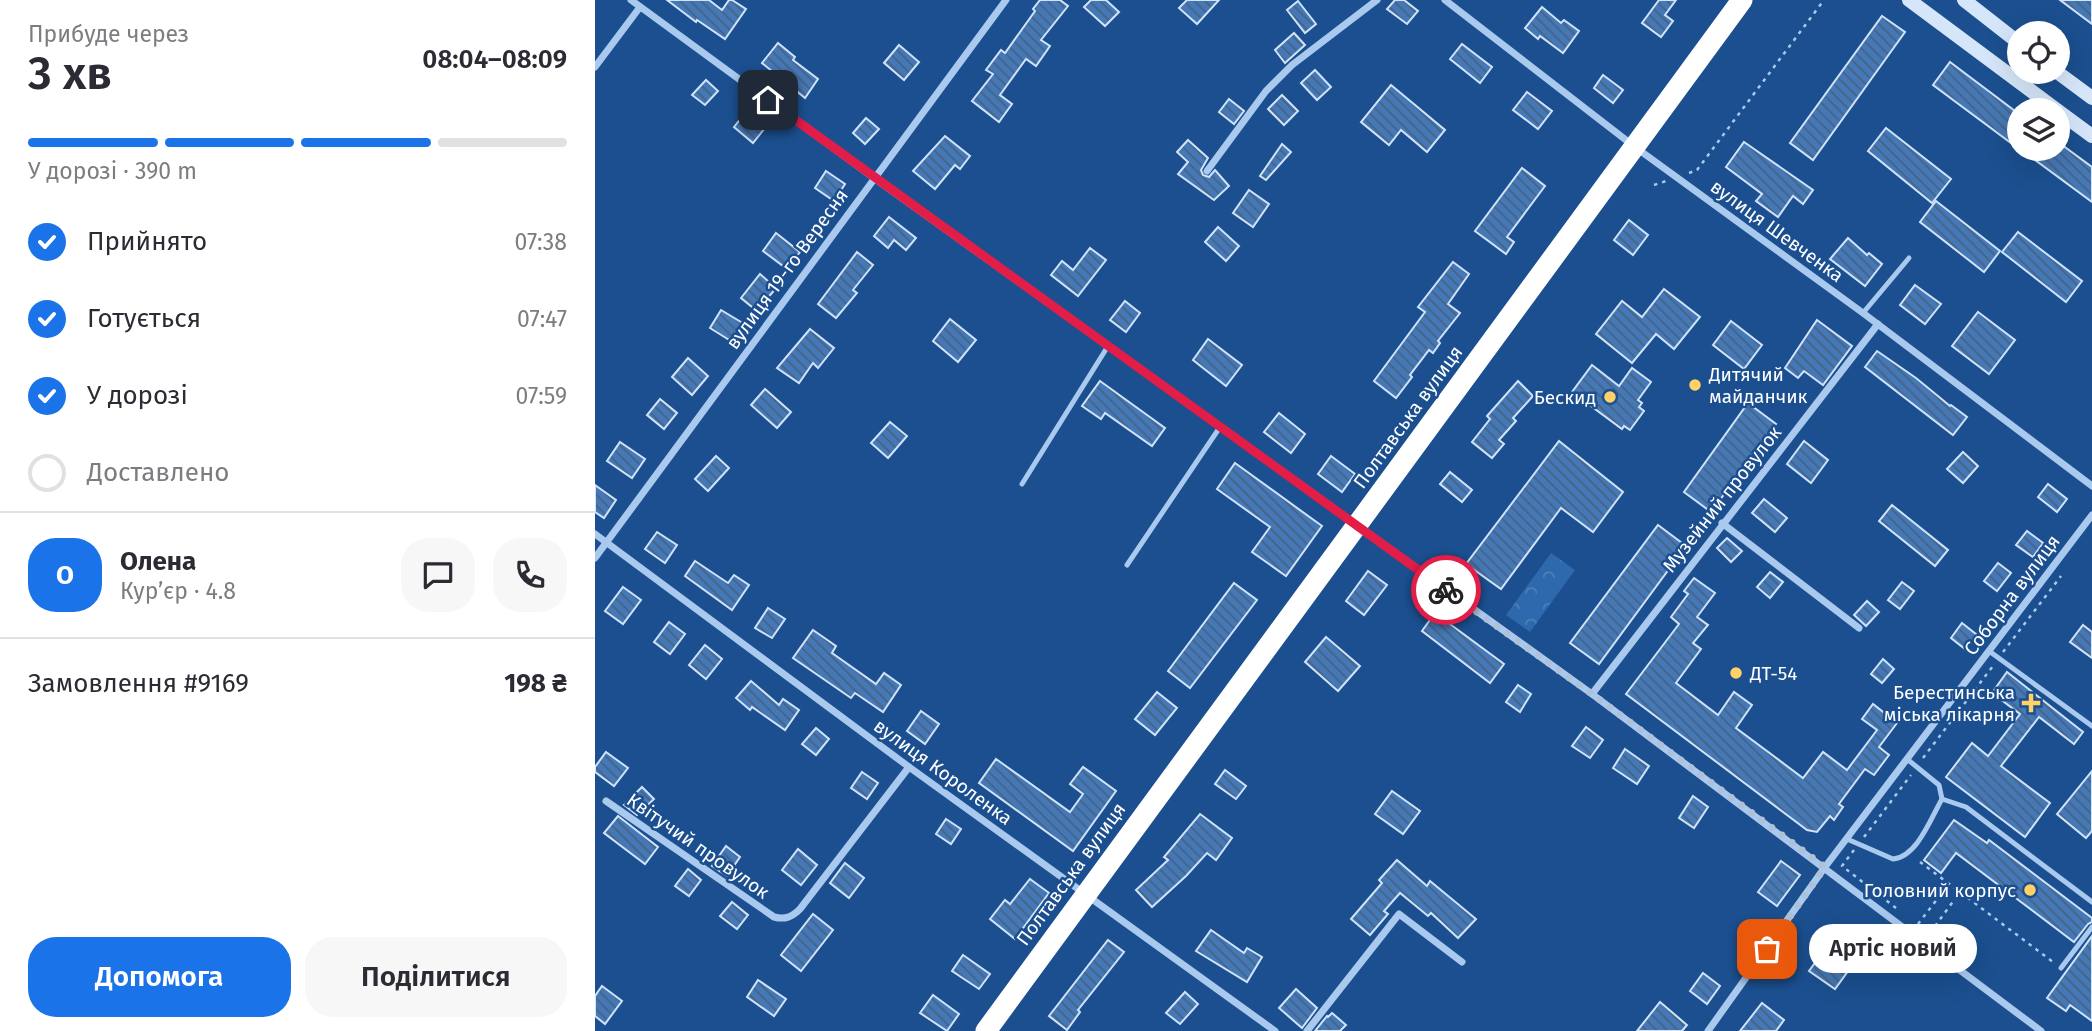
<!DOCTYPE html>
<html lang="uk">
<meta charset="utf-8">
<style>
body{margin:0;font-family:"Fira Sans",sans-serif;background:#f7f7f7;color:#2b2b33;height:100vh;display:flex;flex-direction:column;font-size:26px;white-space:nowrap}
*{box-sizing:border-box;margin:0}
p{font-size:23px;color:#7c7c81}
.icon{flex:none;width:38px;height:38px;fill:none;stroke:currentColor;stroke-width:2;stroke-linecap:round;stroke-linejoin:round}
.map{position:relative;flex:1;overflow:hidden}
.sheet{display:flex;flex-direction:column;background:#fff;width:595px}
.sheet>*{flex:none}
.tools{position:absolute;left:1412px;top:21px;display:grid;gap:14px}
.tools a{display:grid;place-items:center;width:63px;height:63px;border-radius:50%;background:#fff;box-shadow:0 7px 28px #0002;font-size:35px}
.pin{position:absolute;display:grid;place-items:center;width:60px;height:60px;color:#fff;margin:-30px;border-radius:14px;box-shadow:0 4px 10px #0006}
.courier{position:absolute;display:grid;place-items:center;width:70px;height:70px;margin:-35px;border:5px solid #e11d48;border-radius:50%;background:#fff;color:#222;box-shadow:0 2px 9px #0007}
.bubble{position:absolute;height:49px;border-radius:24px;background:#fff;box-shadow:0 7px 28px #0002;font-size:23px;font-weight:600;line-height:49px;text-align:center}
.overview em{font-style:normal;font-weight:600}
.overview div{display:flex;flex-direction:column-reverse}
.overview{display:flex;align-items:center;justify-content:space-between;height:119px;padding:0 28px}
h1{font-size:46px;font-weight:600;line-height:52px}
.bar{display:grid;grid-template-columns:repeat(4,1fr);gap:10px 7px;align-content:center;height:84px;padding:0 28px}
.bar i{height:9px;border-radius:5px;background:#e1e1e2}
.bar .on{background:#1a73e8}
.bar p{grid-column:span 4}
.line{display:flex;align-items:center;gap:18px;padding:0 28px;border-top:2px solid #e1e1e2}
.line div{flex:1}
.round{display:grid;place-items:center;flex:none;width:74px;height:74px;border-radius:28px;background:#f7f7f7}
ol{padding:0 28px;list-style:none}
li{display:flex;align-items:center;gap:21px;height:77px}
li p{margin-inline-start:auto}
li .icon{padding:7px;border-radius:50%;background:#1a73e8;color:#fff;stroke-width:4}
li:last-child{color:#7c7c81}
li i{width:38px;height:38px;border:4px solid #e1e1e2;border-radius:50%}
.primary-button{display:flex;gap:14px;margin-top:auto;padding:14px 28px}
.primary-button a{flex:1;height:80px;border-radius:28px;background:#1a73e8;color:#fff;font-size:28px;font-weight:600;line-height:80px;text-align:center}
.primary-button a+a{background:#f7f7f7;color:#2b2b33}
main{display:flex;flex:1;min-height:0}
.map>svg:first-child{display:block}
</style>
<main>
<section class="sheet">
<div class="overview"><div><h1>3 хв</h1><p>Прибуде через</p></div><em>08:04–08:09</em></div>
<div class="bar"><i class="on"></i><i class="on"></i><i class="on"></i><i></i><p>У дорозі · 390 m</p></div>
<ol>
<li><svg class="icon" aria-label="check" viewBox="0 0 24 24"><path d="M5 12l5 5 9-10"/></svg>Прийнято<p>07:38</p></li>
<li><svg class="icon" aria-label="check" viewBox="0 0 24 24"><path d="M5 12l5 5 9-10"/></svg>Готується<p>07:47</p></li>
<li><svg class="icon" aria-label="check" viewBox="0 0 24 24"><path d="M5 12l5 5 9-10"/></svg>У дорозі<p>07:59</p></li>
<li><i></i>Доставлено</li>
</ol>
<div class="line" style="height:126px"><b class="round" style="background:#1a73e8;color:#fff">О</b><div><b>Олена</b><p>Кур’єр · 4.8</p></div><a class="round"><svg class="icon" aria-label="chat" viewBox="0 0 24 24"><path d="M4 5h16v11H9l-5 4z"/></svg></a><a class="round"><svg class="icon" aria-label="phone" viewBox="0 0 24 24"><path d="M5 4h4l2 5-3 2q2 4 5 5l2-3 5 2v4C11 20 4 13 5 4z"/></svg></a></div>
<div class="line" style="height:91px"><div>Замовлення #9169</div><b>198 ₴</b></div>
<div class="primary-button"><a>Допомога</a><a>Поділитися</a></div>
</section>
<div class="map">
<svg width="1497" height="1031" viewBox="0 0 1497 1031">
<defs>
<pattern id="forest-crowns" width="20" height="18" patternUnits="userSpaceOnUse" patternTransform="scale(1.75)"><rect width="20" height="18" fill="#2e69ad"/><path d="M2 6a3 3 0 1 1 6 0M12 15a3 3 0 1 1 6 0" fill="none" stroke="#4d80b9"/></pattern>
<pattern id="building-back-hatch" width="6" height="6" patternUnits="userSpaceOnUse" patternTransform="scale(1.75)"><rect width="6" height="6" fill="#4478b7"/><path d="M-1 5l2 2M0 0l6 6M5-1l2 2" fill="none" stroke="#486282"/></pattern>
</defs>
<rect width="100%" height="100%" fill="#1b4f8f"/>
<path fill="url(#forest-crowns)" d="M956,553L980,570L935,632L911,615Z"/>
<g fill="url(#building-back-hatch)" stroke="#cfe3fa" stroke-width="2">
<path d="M72,0H114L127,10L134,0H137L151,9L130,39L102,20L101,22Z"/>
<path d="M445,0H465L473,6L446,40L455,46L441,66L431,59L405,95L417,104L404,122L377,101L398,74L391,70L406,50L410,53L440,11L438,9Z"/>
<path d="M496,0H511L524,12L510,26L489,7Z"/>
<path d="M592,0H624L602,24L584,8Z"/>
<path d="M800,0H809L823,11L812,24L792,9Z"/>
<path d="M1064,0H1081L1070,15L1078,21L1066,37L1047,23Z"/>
<path d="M1465,0H1497V24Z"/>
<path d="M703,1L721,24L710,33L692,10Z"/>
<path d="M947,7L966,23L969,20L984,31L968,53L945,36L943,39L930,28Z"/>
<path d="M1287,16L1310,32L1218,160L1195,143Z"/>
<path d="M699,33L710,45L690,63L680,50Z"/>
<path d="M183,43L200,57L198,60L223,79L210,98L167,63Z"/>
<path d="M867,44L897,67L885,83L855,59Z"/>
<path d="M304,45L324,62L309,80L289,63Z"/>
<path d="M1355,62L1424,114V149L1338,85Z"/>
<path d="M720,70L736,87L722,100L706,83Z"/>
<path d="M1008,75L1028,90L1018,103L999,88Z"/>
<path d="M111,80L123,91L110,105L97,95Z"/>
<path d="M796,85L850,130L832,152L806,130L794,145L766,122Z"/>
<path d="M932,92L957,111L943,129L918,110Z"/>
<path d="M687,95L703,111L689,125L673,109Z"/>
<path d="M634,99L649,111L639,124L624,112Z"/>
<path d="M151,112L170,128L158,143L139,127Z"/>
<path d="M271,118L284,129L270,144L258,133Z"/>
<path d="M1291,128L1356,179L1337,203L1273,151Z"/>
<path d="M350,136L375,156L365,169L360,165L340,189L318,171Z"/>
<path d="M593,140L613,158L606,170L608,175L614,177L620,170L634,186L619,200L583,174L593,162L582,152Z"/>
<path d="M1149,142L1218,190L1208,204L1198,196L1183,217L1161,201L1167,194L1131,167Z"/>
<path d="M1463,142L1497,167V202L1425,149H1463Z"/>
<path d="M687,144L696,152L671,180L665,176Z"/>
<path d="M927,168L950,186L912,237L919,242L911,254L880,231Z"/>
<path d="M231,171L250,184L239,201L220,188Z"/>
<path d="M654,190L674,204L658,227L638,213Z"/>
<path d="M1341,201L1405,251L1389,272L1325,222Z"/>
<path d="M294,217L321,238L311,250L299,240L293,248L279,236Z"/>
<path d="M1034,220L1053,235L1038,255L1019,240Z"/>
<path d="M623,227L644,246L631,261L610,242Z"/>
<path d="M1423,232L1487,281L1471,302L1407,252Z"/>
<path d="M181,233L205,252L192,269L168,251Z"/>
<path d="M1253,238L1272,255L1274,253L1287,264L1270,286L1235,259Z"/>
<path d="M495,248L511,260L483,296L456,275L467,261L478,270Z"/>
<path d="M262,252L278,265L258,290L262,293L241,318L223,304Z"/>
<path d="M858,262L874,274L853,304L865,313L843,341L845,343L838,353L834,350L815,375L817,377L801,398L779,381L830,312L823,307Z"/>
<path d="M165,274L181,288L162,311L146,298Z"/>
<path d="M1320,285L1346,304L1330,324L1305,305Z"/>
<path d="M1069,289L1105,317L1079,349L1061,334L1037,363L1001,334L1027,301L1047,317Z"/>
<path d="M530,301L545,313L531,332L515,320Z"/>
<path d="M126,310L151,325L139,343L115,328Z"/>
<path d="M1383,312L1420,340L1394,374L1357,346Z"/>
<path d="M355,319L381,340L363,362L338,341Z"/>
<path d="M1222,320L1257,346L1228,385L1209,371L1203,378L1190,368Z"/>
<path d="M1136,321L1167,345L1149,369L1118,345Z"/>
<path d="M215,329L239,348L223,368L218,363L204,383L182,368Z"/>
<path d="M613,339L647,365L631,386L598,360Z"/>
<path d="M1282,351L1321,378L1355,406L1356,405L1372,417L1358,435L1270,367Z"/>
<path d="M93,358L113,376L97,395L77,377Z"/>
<path d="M997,365L1024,386L1037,368L1056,382L1043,400L1047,403L1044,407L1049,411L1035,430L1029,426L1027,429L977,392Z"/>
<path d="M505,381L570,428L557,446L510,413L506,419L487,406Z"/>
<path d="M923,381L938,396L918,418L921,421L904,440L909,444L897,458L877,442L895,419L892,416Z"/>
<path d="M170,389L196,412L182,428L156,405Z"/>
<path d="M65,399L82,413L69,429L52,415Z"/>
<path d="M1153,403L1181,424L1116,512L1089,492Z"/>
<path d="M684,413L710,434L696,453L669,432Z"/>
<path d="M295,422L312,436L293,458L276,443Z"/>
<path d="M964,441L1028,492L998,532L966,508L906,589L871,564Z"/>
<path d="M1209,441L1233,460L1216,483L1192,464Z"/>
<path d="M25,442L50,459L37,478L12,461Z"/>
<path d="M1368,452L1383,466L1368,483L1352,469Z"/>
<path d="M121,456L134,468L113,491L100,479Z"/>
<path d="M736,456L760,474L747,492L723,474Z"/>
<path d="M640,463L727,526L691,576L657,552L675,527L622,489Z"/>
<path d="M855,472L877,490L867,502L845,484Z"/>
<path d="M1453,484L1472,499L1462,512L1443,497Z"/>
<path d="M0,485L21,500L9,518L0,512Z"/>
<path d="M1169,499L1192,518L1180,532L1157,513Z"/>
<path d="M1297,505L1353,550L1340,566L1284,521Z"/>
<path d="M1063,525L1091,546L1004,664L975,643Z"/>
<path d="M1432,531L1448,543L1438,557L1421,545Z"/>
<path d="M62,532L82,545L70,563L50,549Z"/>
<path d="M1132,538L1147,551L1136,562L1122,548Z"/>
<path d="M100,561L133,583L139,575L154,585L137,610L90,576Z"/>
<path d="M1403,563L1416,573L1402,591L1389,581Z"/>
<path d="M773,571L792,585L769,615L751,601Z"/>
<path d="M1175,572L1188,582L1175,598L1162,587Z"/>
<path d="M1099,578L1120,593L1102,617L1113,625L1098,643L1106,649L1081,683L1123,715L1139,692L1157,705L1141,728L1208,778L1228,752L1252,770L1282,730L1267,719L1278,704L1302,723L1284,747L1294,755L1279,775L1270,769L1244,804L1248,807L1239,820L1235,816L1222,832L1212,830L1031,694L1084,624L1076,617L1093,594L1089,591Z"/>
<path d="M1307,582L1319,591L1305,609L1293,600Z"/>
<path d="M639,583L662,600L595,688L573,671Z"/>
<path d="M28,587L46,600L28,624L10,611Z"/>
<path d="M1272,601L1284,612L1271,626L1259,615Z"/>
<path d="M173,608L190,619L177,638L160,628Z"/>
<path d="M840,613L909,664L895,683L827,631Z"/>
<path d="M74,622L90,634L75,654L59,642Z"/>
<path d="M1367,623L1382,635L1370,649L1356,638Z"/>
<path d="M1488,625L1497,632V658L1475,642Z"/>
<path d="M218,630L241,646L237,653L281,684L289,673L306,685L288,712L260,693L256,698L198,658Z"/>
<path d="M731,637L765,666L743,691L710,662Z"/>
<path d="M110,645L127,659L111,679L94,665Z"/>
<path d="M1288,659L1299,669L1287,683L1276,674Z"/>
<path d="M1412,672L1488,732L1479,744L1444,717L1406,766L1455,803L1430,837L1351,777L1377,743L1393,756L1425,714L1397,693Z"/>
<path d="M156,681L184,705L188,699L204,710L190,730L157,707L155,710L141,698Z"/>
<path d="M923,685L936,694L925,712L911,702Z"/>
<path d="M562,692L582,708L560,735L540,719Z"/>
<path d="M326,711L344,724L330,744L312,731Z"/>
<path d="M991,727L1008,740L995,758L977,746Z"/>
<path d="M221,728L234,739L221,755L207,744Z"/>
<path d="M1030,749L1054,766L1042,784L1018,768Z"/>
<path d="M11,752L33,768L19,786L0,772V767Z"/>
<path d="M401,759L475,812L488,794L475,784L488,767L521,791L478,851L384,783Z"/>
<path d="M630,770L651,786L641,799L620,784Z"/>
<path d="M1497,771V831L1491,838L1462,814Z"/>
<path d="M267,772L283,783L272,799L256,788Z"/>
<path d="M47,787L59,799L42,815L29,805Z"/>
<path d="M797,791L825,811L808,834L780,814Z"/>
<path d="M1098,796L1113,807L1099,828L1084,818Z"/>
<path d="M605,814L637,838L621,860L612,853L591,876L557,907L541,890L573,860L569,857Z"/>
<path d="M23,816L63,847L50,864L9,833Z"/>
<path d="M351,819L366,829L356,844L341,834Z"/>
<path d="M1359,820L1392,843L1394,840L1497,918V922L1493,924L1479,942L1361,853L1346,873L1329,860Z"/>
<path d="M131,846L145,857L132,876L117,866Z"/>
<path d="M203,849L222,865L206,885L187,870Z"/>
<path d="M802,860L832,886L835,881L881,919L863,938L836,913L833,916L805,893L789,911L793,914L775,935L756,919L787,883L784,880Z"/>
<path d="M1186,861L1205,875L1182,906L1163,892Z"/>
<path d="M250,863L269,878L254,898L235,883Z"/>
<path d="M93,869L106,880L94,896L80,886Z"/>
<path d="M435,879L454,893L420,939L395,919L410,900L415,904Z"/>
<path d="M137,902L153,915L142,929L125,916Z"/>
<path d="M218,914L238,930L206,971L186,955Z"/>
<path d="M1247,926L1272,945L1240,989L1214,971Z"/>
<path d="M616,930L649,953L652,948L667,957L652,982L601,951Z"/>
<path d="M1497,936V1021L1475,1005L1471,1011L1452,998Z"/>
<path d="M513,940L529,952L483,1010L485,1012L472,1030L454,1016Z"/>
<path d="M368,955L395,974L384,989L357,971Z"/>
<path d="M1108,973L1125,986L1112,1004L1095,991Z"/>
<path d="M163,980L191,999L179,1016L152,997Z"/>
<path d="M7,986L27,1001L10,1024L0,1016V996Z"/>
<path d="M701,989L722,1008L707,1028L684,1008Z"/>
<path d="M590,992L603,1004L585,1024L571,1013Z"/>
<path d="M338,995L364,1014L352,1031L325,1013Z"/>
<path d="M1065,1002L1092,1025L1087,1031H1042Z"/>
<path d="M1167,1003L1189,1020L1181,1031H1145Z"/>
<path d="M737,1013L751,1025L745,1031H720L732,1016L733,1017Z"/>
</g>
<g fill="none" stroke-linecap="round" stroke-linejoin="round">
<g stroke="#a9c9ee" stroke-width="2.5" stroke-dasharray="3.5 5" stroke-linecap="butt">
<path d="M1094,173L1102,170L1229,0"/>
<path d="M1059,185L1071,181"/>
<path d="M1408,652L1466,576"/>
<path d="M1328,758L1398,666"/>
<path d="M1269,837L1316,775"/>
<path d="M1259,850L1247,866L1301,908"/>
<path d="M1325,862L1458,962"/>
<path d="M1323,924L1354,884"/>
<path d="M1335,933L1365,892"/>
</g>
<g stroke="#a9c9ee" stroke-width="5">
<path d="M1268,313L1314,258"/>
<path d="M427,484L513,346"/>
<path d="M532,565L625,427"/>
<path d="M1394,651L1497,726"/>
<path d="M1347,799L1371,807L1497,902"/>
<path d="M1252,839L1298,859C1322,857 1336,818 1347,799L1344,785L1312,759"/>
<path d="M1466,968L1497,927"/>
</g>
<g stroke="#a9c9ee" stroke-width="7">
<path d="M36,0L279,178L997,694L1446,1031"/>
<path d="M850,0L1040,147L1268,313L1497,486"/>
<path d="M0,67L45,7"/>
<path d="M612,171L671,91L697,65L782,0"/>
<path d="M1127,523L1264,628"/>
<path d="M0,534L314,767L680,1031"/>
<path d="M0,558L411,0"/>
<path d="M997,694L1283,324"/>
<path d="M11,801L179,917C190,920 197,917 205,909L314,767"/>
<path d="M712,1031L804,914L867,962"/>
<path d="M1113,1031L1230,867L1497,515"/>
</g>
<g stroke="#d6e6fa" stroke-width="14">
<path d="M1314,0L1462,110"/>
<path d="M1369,0L1424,43"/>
<path d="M1462,72L1497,98"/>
<path d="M1463,111L1497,136"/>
</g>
<path stroke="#fff" stroke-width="21" d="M391,1031L1147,0"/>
</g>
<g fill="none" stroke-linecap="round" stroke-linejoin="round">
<path stroke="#afc1d8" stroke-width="7" stroke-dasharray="0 12.6" d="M851,590L997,694L1230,867L1172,949"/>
<path stroke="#e11d48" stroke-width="9" d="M173,100L851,590"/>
</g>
<g fill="#ffd166" stroke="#1b4f8f" stroke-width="2.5">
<circle cx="1100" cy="385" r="7"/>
<circle cx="1015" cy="397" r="7"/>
<circle cx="1141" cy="673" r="7"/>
<path d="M1432.5 692.5h7v7h7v7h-7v7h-7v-7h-7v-7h7z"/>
<circle cx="1435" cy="890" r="7"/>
</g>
<g text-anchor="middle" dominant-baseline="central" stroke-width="5" stroke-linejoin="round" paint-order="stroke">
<g font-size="19" fill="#fff" stroke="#1b4f8f">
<text transform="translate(1182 231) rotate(36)">вулиця Шевченка</text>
<text transform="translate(192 269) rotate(-54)">вулиця 19-го Вересня</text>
<text transform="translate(813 417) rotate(-54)">Полтавська вулиця</text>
<text transform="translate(1127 499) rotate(-52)">Музейний провулок</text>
<text transform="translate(1417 595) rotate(-53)">Соборна вулиця</text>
<text transform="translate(348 772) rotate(36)">вулиця Короленка</text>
<text transform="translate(103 846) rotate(35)">Квітучий провулок</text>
<text transform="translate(476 874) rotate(-54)">Полтавська вулиця</text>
</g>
<g font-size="19" fill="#fff" stroke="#1b4f8f" text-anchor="end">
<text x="1114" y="374" text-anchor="start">Дитячий<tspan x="1114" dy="22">майданчик</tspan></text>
<text x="1001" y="397">Бескид</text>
<text x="1155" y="673" text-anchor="start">ДТ-54</text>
<text x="1420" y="692">Берестинська<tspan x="1420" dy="22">міська лікарня</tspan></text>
<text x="1421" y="890">Головний корпус</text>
</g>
</g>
</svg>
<div class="tools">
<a><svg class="icon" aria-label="locate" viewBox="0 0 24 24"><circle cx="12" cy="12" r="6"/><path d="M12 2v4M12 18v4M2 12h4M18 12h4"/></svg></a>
<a><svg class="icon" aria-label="layers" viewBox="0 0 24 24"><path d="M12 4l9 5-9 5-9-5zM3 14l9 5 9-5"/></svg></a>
</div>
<div class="pin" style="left:1172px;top:949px;background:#ea580c"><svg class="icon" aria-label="bag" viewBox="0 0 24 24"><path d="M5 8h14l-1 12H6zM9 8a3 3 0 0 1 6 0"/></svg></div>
<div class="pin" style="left:173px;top:100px;background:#1f2937"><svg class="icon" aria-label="home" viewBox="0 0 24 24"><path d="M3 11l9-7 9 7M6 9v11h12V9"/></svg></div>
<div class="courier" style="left:851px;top:590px"><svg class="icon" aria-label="bike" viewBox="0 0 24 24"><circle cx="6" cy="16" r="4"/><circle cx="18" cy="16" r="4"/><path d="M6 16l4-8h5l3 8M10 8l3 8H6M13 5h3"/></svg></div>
<div class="bubble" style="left:1214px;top:924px;width:168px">Артіс новий</div>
</div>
</main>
